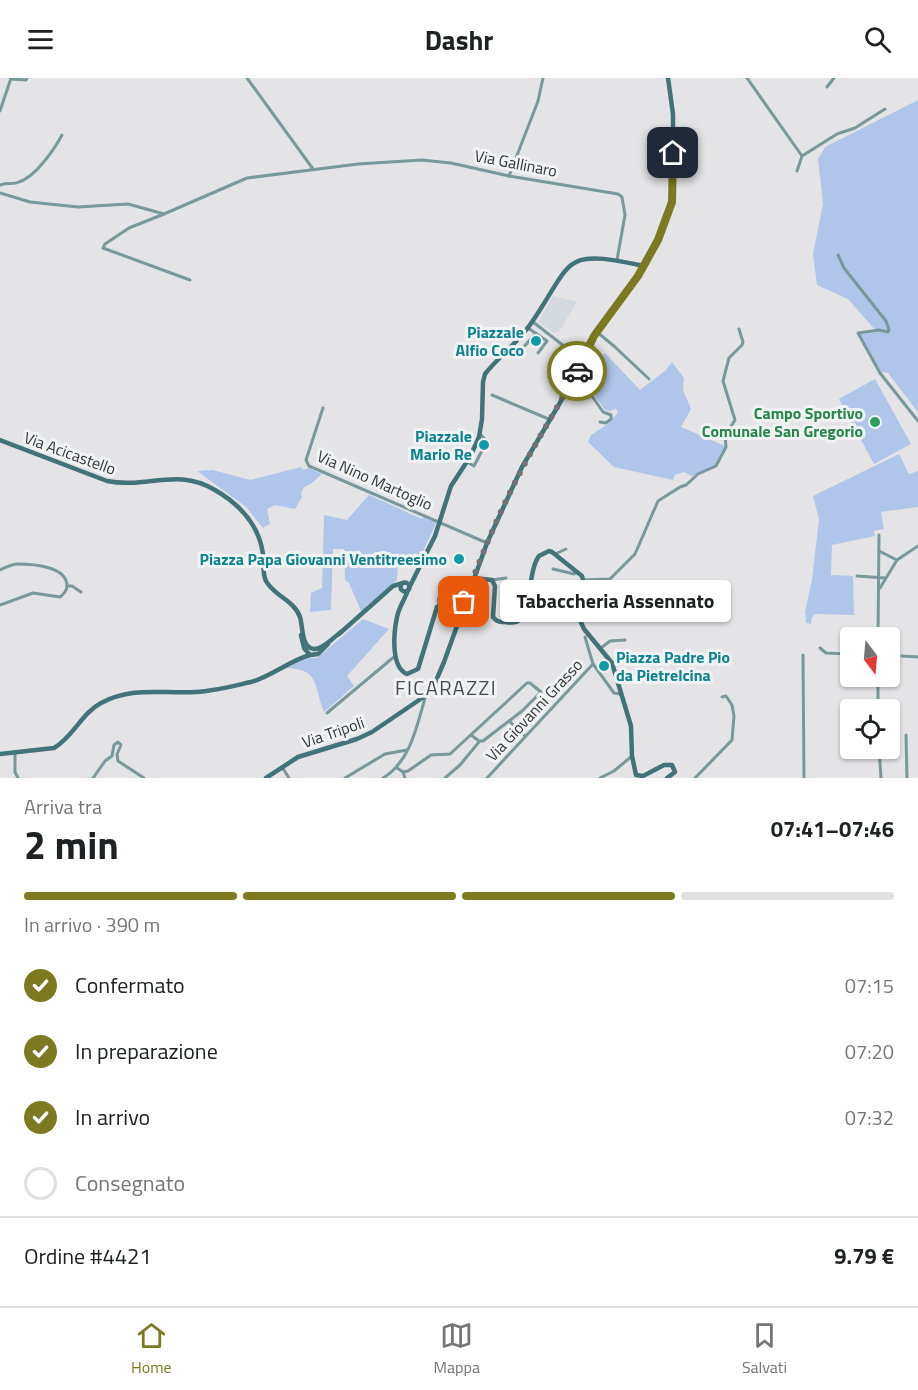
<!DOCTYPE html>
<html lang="it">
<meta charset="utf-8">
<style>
body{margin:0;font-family:"Titillium Web",sans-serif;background:#f6f6f6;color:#202124;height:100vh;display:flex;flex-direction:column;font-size:22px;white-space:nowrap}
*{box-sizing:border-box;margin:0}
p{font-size:20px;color:#757577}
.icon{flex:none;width:33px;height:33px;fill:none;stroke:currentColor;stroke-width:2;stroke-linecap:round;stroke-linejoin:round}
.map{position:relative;height:700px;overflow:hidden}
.sheet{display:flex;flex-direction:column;background:#fff;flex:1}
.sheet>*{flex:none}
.needle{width:39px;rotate:164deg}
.tools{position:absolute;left:840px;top:549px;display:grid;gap:12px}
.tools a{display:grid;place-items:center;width:60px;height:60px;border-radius:6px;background:#fff;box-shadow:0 2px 4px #0004;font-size:30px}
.pin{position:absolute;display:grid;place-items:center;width:51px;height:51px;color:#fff;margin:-26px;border-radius:12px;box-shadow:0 3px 9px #0006}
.courier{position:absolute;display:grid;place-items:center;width:60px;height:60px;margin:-30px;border:4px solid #7b7a20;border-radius:50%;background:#fff;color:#222;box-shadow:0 2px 8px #0007}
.bubble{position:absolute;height:42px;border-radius:6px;background:#fff;box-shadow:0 2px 4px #0004;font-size:20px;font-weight:700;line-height:42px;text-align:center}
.overview em{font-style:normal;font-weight:700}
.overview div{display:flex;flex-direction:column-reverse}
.overview{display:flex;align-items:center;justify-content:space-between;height:102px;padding:0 24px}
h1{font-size:39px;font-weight:700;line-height:45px}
.bar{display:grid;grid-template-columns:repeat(4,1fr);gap:9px 6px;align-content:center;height:72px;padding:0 24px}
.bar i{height:8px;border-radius:4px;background:#e0e0e0}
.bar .selected{background:#7b7a20}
.bar p{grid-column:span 4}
.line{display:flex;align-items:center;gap:15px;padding:0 24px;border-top:2px solid #e0e0e0}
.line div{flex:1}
ol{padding:0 24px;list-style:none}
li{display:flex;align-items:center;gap:18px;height:66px}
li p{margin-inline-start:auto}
li .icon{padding:6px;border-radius:50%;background:#7b7a20;color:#fff;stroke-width:4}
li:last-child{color:#757577}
li i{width:33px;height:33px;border:3px solid #e0e0e0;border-radius:50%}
header{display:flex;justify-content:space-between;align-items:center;height:78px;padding:0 24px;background:#fff;font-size:27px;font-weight:700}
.menu{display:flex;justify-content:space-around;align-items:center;height:84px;border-top:2px solid #e0e0e0;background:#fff;font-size:16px;color:#757577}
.menu a{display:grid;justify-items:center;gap:3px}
.menu .selected{color:#7b7a20}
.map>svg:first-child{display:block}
</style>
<header><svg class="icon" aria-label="menu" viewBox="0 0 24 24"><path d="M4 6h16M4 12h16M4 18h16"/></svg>Dashr<svg class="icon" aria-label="search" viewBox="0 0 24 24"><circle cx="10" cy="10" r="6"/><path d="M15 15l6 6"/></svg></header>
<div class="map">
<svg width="918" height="700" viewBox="0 0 918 700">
<rect width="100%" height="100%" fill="#e4e4e6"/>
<path fill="#d4d9e0" d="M553,218L577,224L560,252L554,255L538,244Z"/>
<g fill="#afc6ea">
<path d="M918,22V334L888,295L881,294L860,256L877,254L848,221L817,207L813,176L823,126L818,81L825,69Z"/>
<path d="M589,274L599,282L605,275L640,312L665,293L672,284L684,300L683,312L691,331L681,349L725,368L714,389L692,398L684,394L675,397L673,402L614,389L588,364L591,357L608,346L618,334L616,331L610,333L605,332L581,298L580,292Z"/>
<path d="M875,301L911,366L874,386L839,321Z"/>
<path d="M899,376L909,396L918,393V429L881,434L884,451L874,453L875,458L832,467L831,497L853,498L854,537L815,536L812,539L811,546L806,545L805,534L812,502L819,441L813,418Z"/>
<path d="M301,389L303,392L308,390L322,396L312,405L304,409L301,415L302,419L295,431L275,427L267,431L270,446L263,450L246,429L197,393L213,392L250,402Z"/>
<path d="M369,417L422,441L424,439L436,445L421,478L415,475L398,488L397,502L361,533L349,505L345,502L344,471H333L331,532L310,534L311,515L322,510L324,437L347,442Z"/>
<path d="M363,541L389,551L347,598L354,608L324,634C313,606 320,591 285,590L309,580H317Z"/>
</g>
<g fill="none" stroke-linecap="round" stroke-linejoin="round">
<g stroke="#78989b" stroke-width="3">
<path d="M247,0L313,91"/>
<path d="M747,0L802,78L797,93"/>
<path d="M11,1L26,2L27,0"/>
<path d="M827,9L834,0"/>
<path d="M0,33L11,0"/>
<path d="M802,78L837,56L855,50L885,31"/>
<path d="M509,98L538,23L543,0"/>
<path d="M0,107C7,104 13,107 19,104C35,99 54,72 62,57"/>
<path d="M0,115L30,124L78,129L128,126L164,136L247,100L358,86L422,82L451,85L509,98L618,116L622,119L625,137L617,182"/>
<path d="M164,136L129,150L105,166L103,170L190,202"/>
<path d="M838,177L844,190L886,243L889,252L888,254L879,252L858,255L880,295L918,343"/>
<path d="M533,244L582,282"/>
<path d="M528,250L547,263L538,275"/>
<path d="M597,254L615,269L649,301"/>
<path d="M521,272L536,255"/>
<path d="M576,295L603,334L611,337V341L606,345L600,344"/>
<path d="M492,317L551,342"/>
<path d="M323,330L306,382L309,388L487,465"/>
<path d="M467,384L474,388L486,365L484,360L480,356"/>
<path d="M879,473L897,482"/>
<path d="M555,476L566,471"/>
<path d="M553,491L574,496L577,494"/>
<path d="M0,492C6,489 12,486 18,486C32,486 67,488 67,508C67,513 64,516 60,519L33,515L0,527"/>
<path d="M857,498L885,500"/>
<path d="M492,502L506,500"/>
<path d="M583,502L610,501L635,476L658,423L680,409L686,407L698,396L716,388L726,369L725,358L735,342L723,303L729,280L742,267L743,264L739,251"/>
<path d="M67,508H72L81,514"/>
<path d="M880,510L897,482L918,468"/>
<path d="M583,514L602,537"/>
<path d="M440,526L438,523C441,512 444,500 458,500"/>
<path d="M585,559L593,586"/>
<path d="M878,560L879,457"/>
<path d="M601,570L610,563L625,562"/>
<path d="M820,570L826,575L850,576"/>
<path d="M803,577L804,700"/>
<path d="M902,578L918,579"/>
<path d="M878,598V632"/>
<path d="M327,635L395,578"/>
<path d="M509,643L525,658"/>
<path d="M906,657L907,700"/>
<path d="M879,670L881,700"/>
<path d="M857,671L862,670"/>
<path d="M15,674V694L18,700"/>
<path d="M282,689L289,700"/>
<path d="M397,690L403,694L408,693L431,677L450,676L527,605H530L541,614L522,633L483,663H479L471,657"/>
<path d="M403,694L405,700"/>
<path d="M93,700L105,683L112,678L114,667L118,664L121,667L117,676L118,683L144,700"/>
<path d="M345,700L385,676L407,672"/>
<path d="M383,700C410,684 417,648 425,620"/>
<path d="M445,700L460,687L479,664"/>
<path d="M487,700L593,586L614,615L620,616"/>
<path d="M600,700L614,693L632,678"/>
<path d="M695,700L732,662L734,638L732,627L726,618L722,619"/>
</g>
<g stroke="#417378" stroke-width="4.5">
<path d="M0,362L107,403C147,411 177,389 215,412C239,426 259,447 263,476C264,485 262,495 266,503C274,518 294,522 300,539C303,548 301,570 314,571C322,572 334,559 341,554"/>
<path d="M473,500L492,502L495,508L493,539C497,544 499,544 506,544C511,545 516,545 520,542C531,535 528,492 539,478L549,473L552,474L582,498L583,502L579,540L584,551L612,585L631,648L632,678L636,697L643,698L664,687H672L675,694L667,700"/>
<circle cx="405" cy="509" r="4.5"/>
<path d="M409,510L435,458L451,408L470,379L479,359L482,341L483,304L485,296C499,278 519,264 532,244C574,182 561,170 644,188"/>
<path d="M408,512C405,521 399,529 397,539C394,553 390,589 407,596L418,591L437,529L443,524H464"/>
<path d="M339,556L393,508L403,505"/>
<path d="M301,557L304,570L310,577L318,576L328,566"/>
<path d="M0,676L54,670C73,659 82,635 101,625C133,608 162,616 196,614C214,613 233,608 251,604C270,599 289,583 310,577"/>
<path d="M266,700L298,679L357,661L372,654L425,618L435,605L444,584L487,465L522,389L561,323L594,259L638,198L666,143L673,115V36L668,0"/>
</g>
</g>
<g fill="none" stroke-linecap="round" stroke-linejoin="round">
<path stroke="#727274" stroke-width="6" stroke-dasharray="0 10.8" d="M464,524C481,478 500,432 523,389C540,357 560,326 577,293"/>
<path stroke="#7b7a20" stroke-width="8" d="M577,293L594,258L638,198L658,162L672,124L673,75"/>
</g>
<g fill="#0f9aa8" stroke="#f1f2f3" stroke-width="2">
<circle cx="536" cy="263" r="6"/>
<circle cx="484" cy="367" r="6"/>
<circle cx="459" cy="481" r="6"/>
<circle cx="604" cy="588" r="6"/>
</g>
<circle fill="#2e9e5b" stroke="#f1f2f3" stroke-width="2" cx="875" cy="344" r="6"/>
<g text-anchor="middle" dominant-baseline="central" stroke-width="6" stroke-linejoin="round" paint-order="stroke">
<g font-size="16" fill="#353536" stroke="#f1f2f3">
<text transform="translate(516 85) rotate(11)">Via Gallinaro</text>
<text transform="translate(70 375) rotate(20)">Via Acicastello</text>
<text transform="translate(375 402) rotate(24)">Via Nino Martoglio</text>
<text transform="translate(534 632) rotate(-47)">Via Giovanni Grasso</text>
<text transform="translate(333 654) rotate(-19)">Via Tripoli</text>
</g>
<g font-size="16" font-weight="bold" fill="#0d838f" stroke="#f1f2f3" text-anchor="end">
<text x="524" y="254">Piazzale<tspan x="524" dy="18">Alfio Coco</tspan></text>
<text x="472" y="358">Piazzale<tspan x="472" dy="18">Mario Re</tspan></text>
<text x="447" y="481">Piazza Papa Giovanni Ventitreesimo</text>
<text x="616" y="579" text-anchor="start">Piazza Padre Pio<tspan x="616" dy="18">da Pietrelcina</tspan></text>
</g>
<g font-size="16" font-weight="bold" fill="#27864d" stroke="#f1f2f3" text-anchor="end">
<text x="863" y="335">Campo Sportivo<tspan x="863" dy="18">Comunale San Gregorio</tspan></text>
</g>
<g font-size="20" letter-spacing="1.5" fill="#49494a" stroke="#f1f2f3">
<text x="446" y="609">FICARAZZI</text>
</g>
</g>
</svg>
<div class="tools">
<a><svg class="needle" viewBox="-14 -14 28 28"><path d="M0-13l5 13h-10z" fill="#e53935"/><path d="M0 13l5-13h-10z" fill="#757577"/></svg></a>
<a><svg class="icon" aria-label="locate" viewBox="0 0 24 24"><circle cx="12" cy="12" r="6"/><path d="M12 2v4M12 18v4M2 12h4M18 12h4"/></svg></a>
</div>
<div class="pin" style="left:464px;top:524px;background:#ea580c"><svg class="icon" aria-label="bag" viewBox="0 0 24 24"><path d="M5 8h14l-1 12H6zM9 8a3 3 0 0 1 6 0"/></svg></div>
<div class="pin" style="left:673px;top:75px;background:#1f2937"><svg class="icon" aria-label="home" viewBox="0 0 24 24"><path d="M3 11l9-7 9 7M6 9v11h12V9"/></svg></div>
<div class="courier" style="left:577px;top:293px"><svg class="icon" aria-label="car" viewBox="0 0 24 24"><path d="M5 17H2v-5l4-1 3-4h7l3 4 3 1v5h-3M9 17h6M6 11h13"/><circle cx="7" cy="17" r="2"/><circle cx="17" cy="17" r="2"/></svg></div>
<div class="bubble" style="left:500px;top:502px;width:231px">Tabaccheria Assennato</div>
</div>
<section class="sheet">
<div class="overview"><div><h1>2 min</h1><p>Arriva tra</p></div><em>07:41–07:46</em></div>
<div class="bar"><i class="selected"></i><i class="selected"></i><i class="selected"></i><i></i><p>In arrivo · 390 m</p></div>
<ol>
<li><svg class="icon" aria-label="check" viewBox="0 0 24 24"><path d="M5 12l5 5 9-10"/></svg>Confermato<p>07:15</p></li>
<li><svg class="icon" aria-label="check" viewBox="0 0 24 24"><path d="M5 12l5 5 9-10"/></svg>In preparazione<p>07:20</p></li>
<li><svg class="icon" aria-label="check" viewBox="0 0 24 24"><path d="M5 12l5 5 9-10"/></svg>In arrivo<p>07:32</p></li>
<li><i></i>Consegnato</li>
</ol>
<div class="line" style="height:78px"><div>Ordine #4421</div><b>9.79 €</b></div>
</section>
<nav class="menu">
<a class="selected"><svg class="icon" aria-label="home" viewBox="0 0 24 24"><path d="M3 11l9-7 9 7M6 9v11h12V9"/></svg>Home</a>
<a><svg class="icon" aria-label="map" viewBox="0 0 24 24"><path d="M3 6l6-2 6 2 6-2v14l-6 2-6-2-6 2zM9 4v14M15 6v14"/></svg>Mappa</a>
<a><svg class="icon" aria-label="saved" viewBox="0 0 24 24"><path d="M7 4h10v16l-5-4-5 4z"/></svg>Salvati</a>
</nav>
